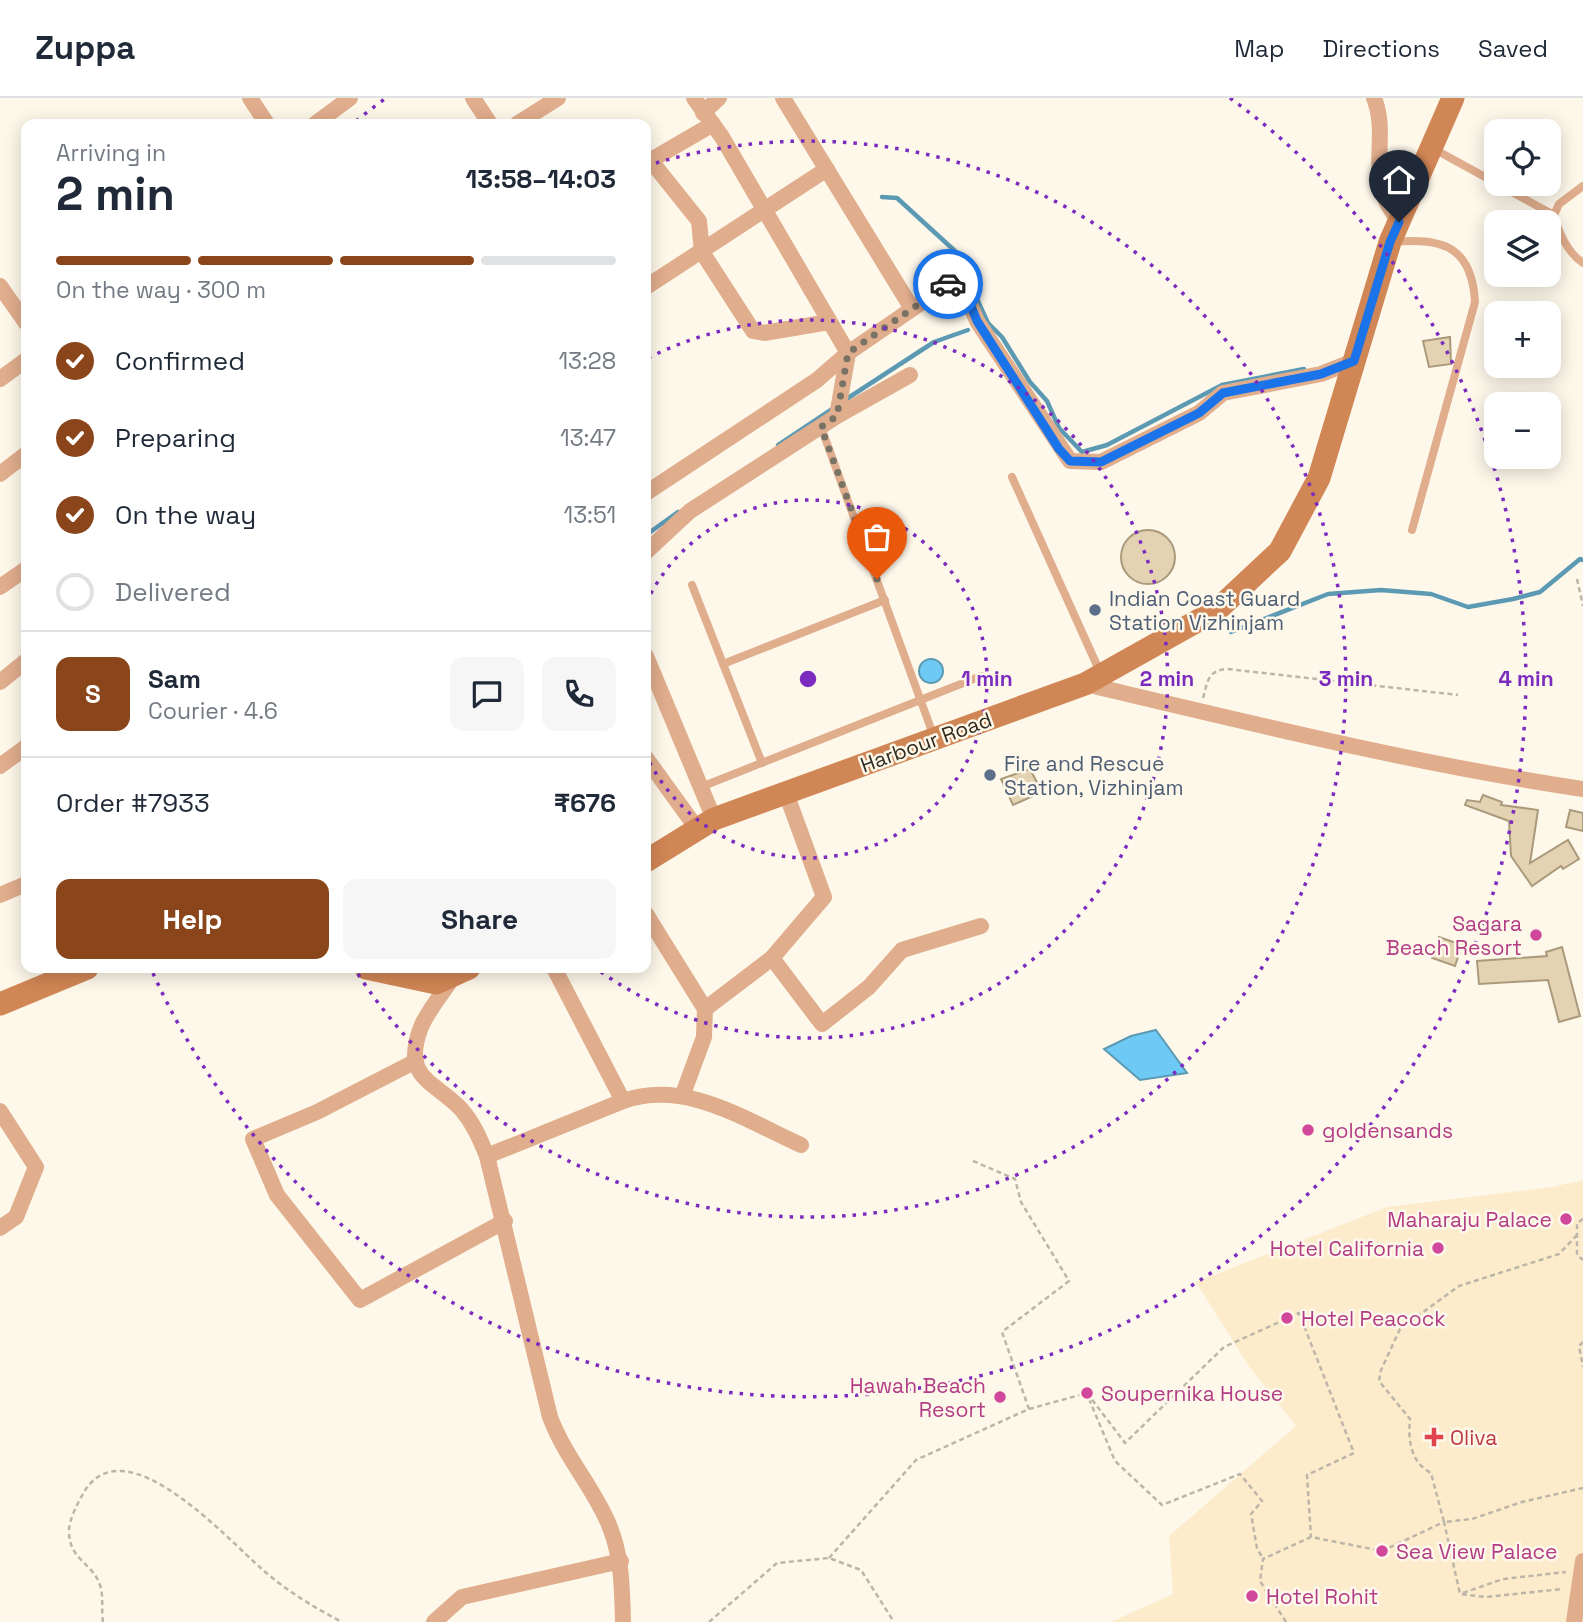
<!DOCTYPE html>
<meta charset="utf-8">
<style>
body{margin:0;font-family:"Space Grotesk",sans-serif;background:#f6f6f7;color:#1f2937;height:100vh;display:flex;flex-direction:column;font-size:26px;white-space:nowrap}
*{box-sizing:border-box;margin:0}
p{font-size:23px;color:#747a83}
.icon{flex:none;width:38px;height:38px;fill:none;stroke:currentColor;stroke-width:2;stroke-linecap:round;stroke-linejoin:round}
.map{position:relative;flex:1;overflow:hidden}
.panel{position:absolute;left:21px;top:21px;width:630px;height:854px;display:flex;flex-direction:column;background:#fff;border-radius:14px;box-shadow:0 4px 18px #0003}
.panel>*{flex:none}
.buttons{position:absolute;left:1484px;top:21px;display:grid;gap:14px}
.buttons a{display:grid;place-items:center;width:77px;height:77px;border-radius:14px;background:#fff;box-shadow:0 4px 18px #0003;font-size:35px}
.pin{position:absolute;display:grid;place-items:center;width:60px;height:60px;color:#fff;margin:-72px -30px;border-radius:50% 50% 50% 0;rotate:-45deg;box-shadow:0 0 7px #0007}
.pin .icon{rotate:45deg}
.courier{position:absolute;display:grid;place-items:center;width:70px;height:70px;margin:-35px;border:5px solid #1a73e8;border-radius:50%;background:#fff;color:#222;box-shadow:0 2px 9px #0007}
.headline em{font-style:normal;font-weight:700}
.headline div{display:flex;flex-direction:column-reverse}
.headline{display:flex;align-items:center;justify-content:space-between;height:119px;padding:0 35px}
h1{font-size:46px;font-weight:700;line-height:52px}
.bar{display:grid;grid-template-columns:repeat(4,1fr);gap:10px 7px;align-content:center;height:84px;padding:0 35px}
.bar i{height:9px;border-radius:5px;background:#e0e1e3}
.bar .active{background:#8a461a}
.bar p{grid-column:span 4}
.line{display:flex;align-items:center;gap:18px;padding:0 35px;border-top:2px solid #e0e1e3}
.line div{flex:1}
.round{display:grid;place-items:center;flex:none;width:74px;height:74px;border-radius:14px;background:#f6f6f7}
ol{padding:0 35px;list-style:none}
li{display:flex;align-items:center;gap:21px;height:77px}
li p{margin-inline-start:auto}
li .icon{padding:7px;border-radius:50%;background:#8a461a;color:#fff;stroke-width:4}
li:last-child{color:#747a83}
li i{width:38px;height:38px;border:4px solid #e0e1e3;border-radius:50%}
.cta{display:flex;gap:14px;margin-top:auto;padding:14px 35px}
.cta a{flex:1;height:80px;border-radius:14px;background:#8a461a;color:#fff;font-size:28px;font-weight:700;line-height:80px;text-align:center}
.cta a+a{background:#f6f6f7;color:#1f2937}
header{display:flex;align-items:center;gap:42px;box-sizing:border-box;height:98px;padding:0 35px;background:#fff;border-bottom:2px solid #e0e1e3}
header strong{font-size:33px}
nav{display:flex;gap:38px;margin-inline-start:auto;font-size:24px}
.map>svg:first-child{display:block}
</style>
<header>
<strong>Zuppa</strong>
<nav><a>Map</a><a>Directions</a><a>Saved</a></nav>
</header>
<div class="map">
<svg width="1583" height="1524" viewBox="0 0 1583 1524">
<rect width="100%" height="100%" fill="#fef8eb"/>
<path fill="#fdeccc" d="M1583,1082V1524H1111L1173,1496L1169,1438L1296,1328L1248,1267L1196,1184L1387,1109L1552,1089Z"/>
<g fill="#6ec9f4" stroke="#5c9ab4" stroke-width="2">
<circle cx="931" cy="573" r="12"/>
<path d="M1156,932L1187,975L1140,982L1104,951L1131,938Z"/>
</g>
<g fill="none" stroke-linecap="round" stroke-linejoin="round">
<g stroke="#5c9ab4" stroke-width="4.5">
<path d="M882,99L897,100L955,153L988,225L1002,239L1030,284L1047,303L1059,330L1082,354L1107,347L1222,287L1304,271"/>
<path d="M845,302L934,244L968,232"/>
<path d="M778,347L835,309"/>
<path d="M646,437L678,414"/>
<path d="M1231,534L1328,496L1381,492L1431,496L1468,509L1513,501L1540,494L1580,461L1583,462"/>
</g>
</g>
<g fill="#e4d3b3" stroke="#aa9a7b" stroke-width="2">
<path d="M1450,239L1451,266L1429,269L1423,243Z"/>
<circle cx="1148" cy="459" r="27"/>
<path d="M1030,671L1042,694L1013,707L1001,681Z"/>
<path d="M1483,697L1502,704L1501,707L1538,712L1530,765L1568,742L1579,761L1563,771L1561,768L1532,788L1511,758L1509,723L1465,707L1467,702L1480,704Z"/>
<path d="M1570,712L1583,715V733L1566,729Z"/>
<path d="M1439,839L1462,847L1455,868L1432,860Z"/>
<path d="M1562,849L1580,918L1559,924L1548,882L1479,886L1477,863L1547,858L1546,854Z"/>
</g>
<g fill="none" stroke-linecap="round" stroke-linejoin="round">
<g stroke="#bcb6a9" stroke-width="2.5" stroke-dasharray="5 3.5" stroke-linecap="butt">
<path d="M1577,481L1583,508"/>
<path d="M1203,600C1208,582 1208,572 1228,571L1458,597"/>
<path d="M973,1063L1015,1081L1021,1104L1069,1183L1002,1234L1029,1311"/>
<path d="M1583,1121L1577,1125V1157L1583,1162"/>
<path d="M1577,1137L1559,1156L1459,1188L1400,1231L1381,1272L1379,1283L1410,1321C1408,1341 1410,1364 1431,1375L1444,1424L1472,1421L1522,1404L1583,1390"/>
<path d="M1583,1244L1579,1248L1583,1269"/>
<path d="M1087,1295L1125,1345L1224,1249L1299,1215L1354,1355L1307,1377L1311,1439"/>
<path d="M1089,1301L1115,1363L1162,1407L1240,1376L1262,1403L1251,1416L1257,1450L1263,1461"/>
<path d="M829,1460L916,1362L1029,1311L1087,1295"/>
<path d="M1463,1495L1503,1481L1566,1474"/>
<path d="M103,1524C101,1512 104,1499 100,1487C92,1464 69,1462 69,1433C69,1421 78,1405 84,1394C125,1326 228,1442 262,1471C285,1492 315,1510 342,1524"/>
<path d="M709,1524L777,1465L829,1460L861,1472L894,1524"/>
<path d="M1286,1524L1260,1483L1263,1461L1311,1439L1382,1453L1444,1424L1460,1496L1486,1499L1562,1491"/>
</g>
<g stroke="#e0ad8d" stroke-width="8">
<path d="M1434,51L1496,85"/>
<path d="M1497,86L1554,117"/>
<path d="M1583,88L1559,106L1554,117C1558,134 1568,155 1583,165"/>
<path d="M1394,144C1444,139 1472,150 1475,204L1412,432"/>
<path d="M821,329L934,639"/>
<path d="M1012,379L1100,574"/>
<path d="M692,487L762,665"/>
<path d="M723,566L885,502"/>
<path d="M701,689L981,578"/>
</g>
<g stroke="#e0ad8d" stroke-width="16">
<path d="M250,0L267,26"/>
<path d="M473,0L490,26"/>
<path d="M694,0L722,39L848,255L837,318"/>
<path d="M783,0L911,209"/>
<path d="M1374,0C1386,30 1375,60 1381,89C1384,102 1392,113 1399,124"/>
<path d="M703,15L719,0"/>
<path d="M315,26L350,0"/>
<path d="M517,26L558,0"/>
<path d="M651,63L699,123L702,154L753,233L764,235L829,224"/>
<path d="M646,65L713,26"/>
<path d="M0,188L26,225"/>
<path d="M646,189L827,71"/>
<path d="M0,281L26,262"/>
<path d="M0,376L26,356"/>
<path d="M646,395L817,282L848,255L950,185L970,206L977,223L1070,363L1101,364L1199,315L1223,295L1321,276L1354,263"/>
<path d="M646,454L690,413L837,318L910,277"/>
<path d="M0,489L26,471"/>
<path d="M646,558L714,721"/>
<path d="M0,584L26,563"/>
<path d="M1085,586C1250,625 1415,666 1583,691"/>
<path d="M646,660L698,732"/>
<path d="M0,668L26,649"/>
<path d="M0,797L26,786"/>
<path d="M646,816L705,911L704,939L683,996"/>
<path d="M772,860L822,926L869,889L902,852L981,828"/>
<path d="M554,870L623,1003"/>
<path d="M453,879C443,895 428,912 421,929C401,981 435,983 461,1011C474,1026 480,1041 487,1058L550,1319C564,1356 588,1383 605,1418C622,1452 622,1487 623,1524"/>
<path d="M705,911L772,860L824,799L786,695"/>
<path d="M416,963L317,1014L253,1041L277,1097L360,1202L505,1123"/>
<path d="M0,1013L36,1069L16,1119L0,1130"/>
<path d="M487,1058L623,1003C686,981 745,1022 801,1047"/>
<path d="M434,1524L462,1499L621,1463"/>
<path d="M1574,1524L1583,1463"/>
</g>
<g stroke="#d18655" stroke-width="23">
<path d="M646,763L714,721L1085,586L1217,512L1280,453L1319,380L1390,144L1453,0"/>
<path d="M366,870L436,885L469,870"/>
<path d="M0,906L87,870"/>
</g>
</g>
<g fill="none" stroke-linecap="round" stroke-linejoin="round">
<path stroke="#797366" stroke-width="7" stroke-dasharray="0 12.6" d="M877,481L821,329L837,318L848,255L948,186"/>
<path stroke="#1a73e8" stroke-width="9" d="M948,186L970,206L977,223L1059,351L1070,363L1101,364L1199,315L1223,295L1321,276L1354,263L1390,144L1399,124"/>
</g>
<g fill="none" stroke="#7b2cbf" stroke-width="3.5" stroke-dasharray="3.5 7">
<path d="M646 505A179 179 0 1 1 646 657"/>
<path d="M648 260A359 359 0 1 1 597 871"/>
<path d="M646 68A538 538 0 1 1 354 870"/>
<path d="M356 23A718 718 0 0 1 386 0M1230 0A718 718 0 1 1 152 873"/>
</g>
<g fill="#5c6f8a" stroke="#fef8eb" stroke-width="2.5">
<circle cx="1095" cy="512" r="7"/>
<circle cx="990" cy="677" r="7"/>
</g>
<g fill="#d1479c" stroke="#fef8eb" stroke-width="2.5">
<circle cx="1536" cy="837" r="7"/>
<circle cx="1308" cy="1032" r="7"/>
<circle cx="1566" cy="1121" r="7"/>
<circle cx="1438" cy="1150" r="7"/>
<circle cx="1287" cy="1220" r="7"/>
<circle cx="1087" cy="1295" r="7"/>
<circle cx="1000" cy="1299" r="7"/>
<circle cx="1382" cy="1453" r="7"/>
<circle cx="1252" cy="1498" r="7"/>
</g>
<path fill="#e0444e" stroke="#fef8eb" stroke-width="2.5" d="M1430.5 1328.5h7v7h7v7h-7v7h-7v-7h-7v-7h7z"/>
<g text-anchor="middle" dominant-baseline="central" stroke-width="5" stroke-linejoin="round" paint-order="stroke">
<g font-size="21" fill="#4e5e75" stroke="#fef8eb" text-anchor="start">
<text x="1109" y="500">Indian Coast Guard<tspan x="1109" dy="24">Station Vizhinjam</tspan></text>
<text x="1004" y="665">Fire and Rescue<tspan x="1004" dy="24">Station, Vizhinjam</tspan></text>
</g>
<g font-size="21" fill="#322b1f" stroke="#fef8eb">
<text transform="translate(926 644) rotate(-20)">Harbour Road</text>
</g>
<g font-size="21" fill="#b23c85" stroke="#fef8eb" text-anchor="start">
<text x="1522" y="825" text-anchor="end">Sagara<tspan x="1522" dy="24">Beach Resort</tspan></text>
<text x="1322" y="1032">goldensands</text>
<text x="1552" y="1121" text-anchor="end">Maharaju Palace</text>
<text x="1424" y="1150" text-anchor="end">Hotel California</text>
<text x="1301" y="1220">Hotel Peacock</text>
<text x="986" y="1287" text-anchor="end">Hawah Beach<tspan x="986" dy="24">Resort</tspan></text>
<text x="1101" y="1295">Soupernika House</text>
<text x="1396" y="1453">Sea View Palace</text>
<text x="1266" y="1498">Hotel Rohit</text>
</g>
<g font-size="21" fill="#be3a42" stroke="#fef8eb" text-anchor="start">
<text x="1450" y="1339">Oliva</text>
</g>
</g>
<circle cx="808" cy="581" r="10" fill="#7b2cbf" stroke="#fef8eb" stroke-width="3.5"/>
<g font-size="21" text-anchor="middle" font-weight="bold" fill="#7b2cbf" stroke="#fef8eb" stroke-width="5" stroke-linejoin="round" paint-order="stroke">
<text x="987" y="588">1 min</text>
<text x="1167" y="588">2 min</text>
<text x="1346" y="588">3 min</text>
<text x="1526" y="588">4 min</text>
</g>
</svg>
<div class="buttons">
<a><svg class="icon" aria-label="locate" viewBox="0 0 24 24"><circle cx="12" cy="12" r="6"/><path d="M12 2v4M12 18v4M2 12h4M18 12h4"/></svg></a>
<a><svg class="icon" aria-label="layers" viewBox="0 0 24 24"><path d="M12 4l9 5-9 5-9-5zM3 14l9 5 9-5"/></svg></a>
<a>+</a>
<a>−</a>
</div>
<div class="pin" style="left:877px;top:481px;background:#ea580c"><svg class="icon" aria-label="bag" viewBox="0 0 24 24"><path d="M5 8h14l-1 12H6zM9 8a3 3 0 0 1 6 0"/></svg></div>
<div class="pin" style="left:1399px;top:124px;background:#1f2937"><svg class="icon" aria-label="home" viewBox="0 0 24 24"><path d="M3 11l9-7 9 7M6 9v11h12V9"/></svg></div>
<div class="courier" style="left:948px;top:186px"><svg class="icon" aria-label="car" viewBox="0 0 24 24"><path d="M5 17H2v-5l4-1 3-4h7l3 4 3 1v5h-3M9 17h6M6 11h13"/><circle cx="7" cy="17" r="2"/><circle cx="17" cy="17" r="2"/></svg></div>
<section class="panel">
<div class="headline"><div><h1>2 min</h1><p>Arriving in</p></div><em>13:58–14:03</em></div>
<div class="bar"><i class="active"></i><i class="active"></i><i class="active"></i><i></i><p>On the way · 300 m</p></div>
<ol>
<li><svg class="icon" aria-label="check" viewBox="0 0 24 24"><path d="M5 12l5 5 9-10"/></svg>Confirmed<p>13:28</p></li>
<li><svg class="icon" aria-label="check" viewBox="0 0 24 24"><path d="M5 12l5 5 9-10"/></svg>Preparing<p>13:47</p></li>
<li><svg class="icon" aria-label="check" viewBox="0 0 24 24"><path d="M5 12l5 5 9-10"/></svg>On the way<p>13:51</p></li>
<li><i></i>Delivered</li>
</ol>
<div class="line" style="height:126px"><b class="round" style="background:#8a461a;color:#fff">S</b><div><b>Sam</b><p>Courier · 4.6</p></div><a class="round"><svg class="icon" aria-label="chat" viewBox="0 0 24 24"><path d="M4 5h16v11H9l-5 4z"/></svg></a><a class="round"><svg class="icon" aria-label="phone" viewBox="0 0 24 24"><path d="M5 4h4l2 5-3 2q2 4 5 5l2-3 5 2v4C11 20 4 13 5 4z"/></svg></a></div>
<div class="line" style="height:91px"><div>Order #7933</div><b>₹676</b></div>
<div class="cta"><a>Help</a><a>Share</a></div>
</section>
</div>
